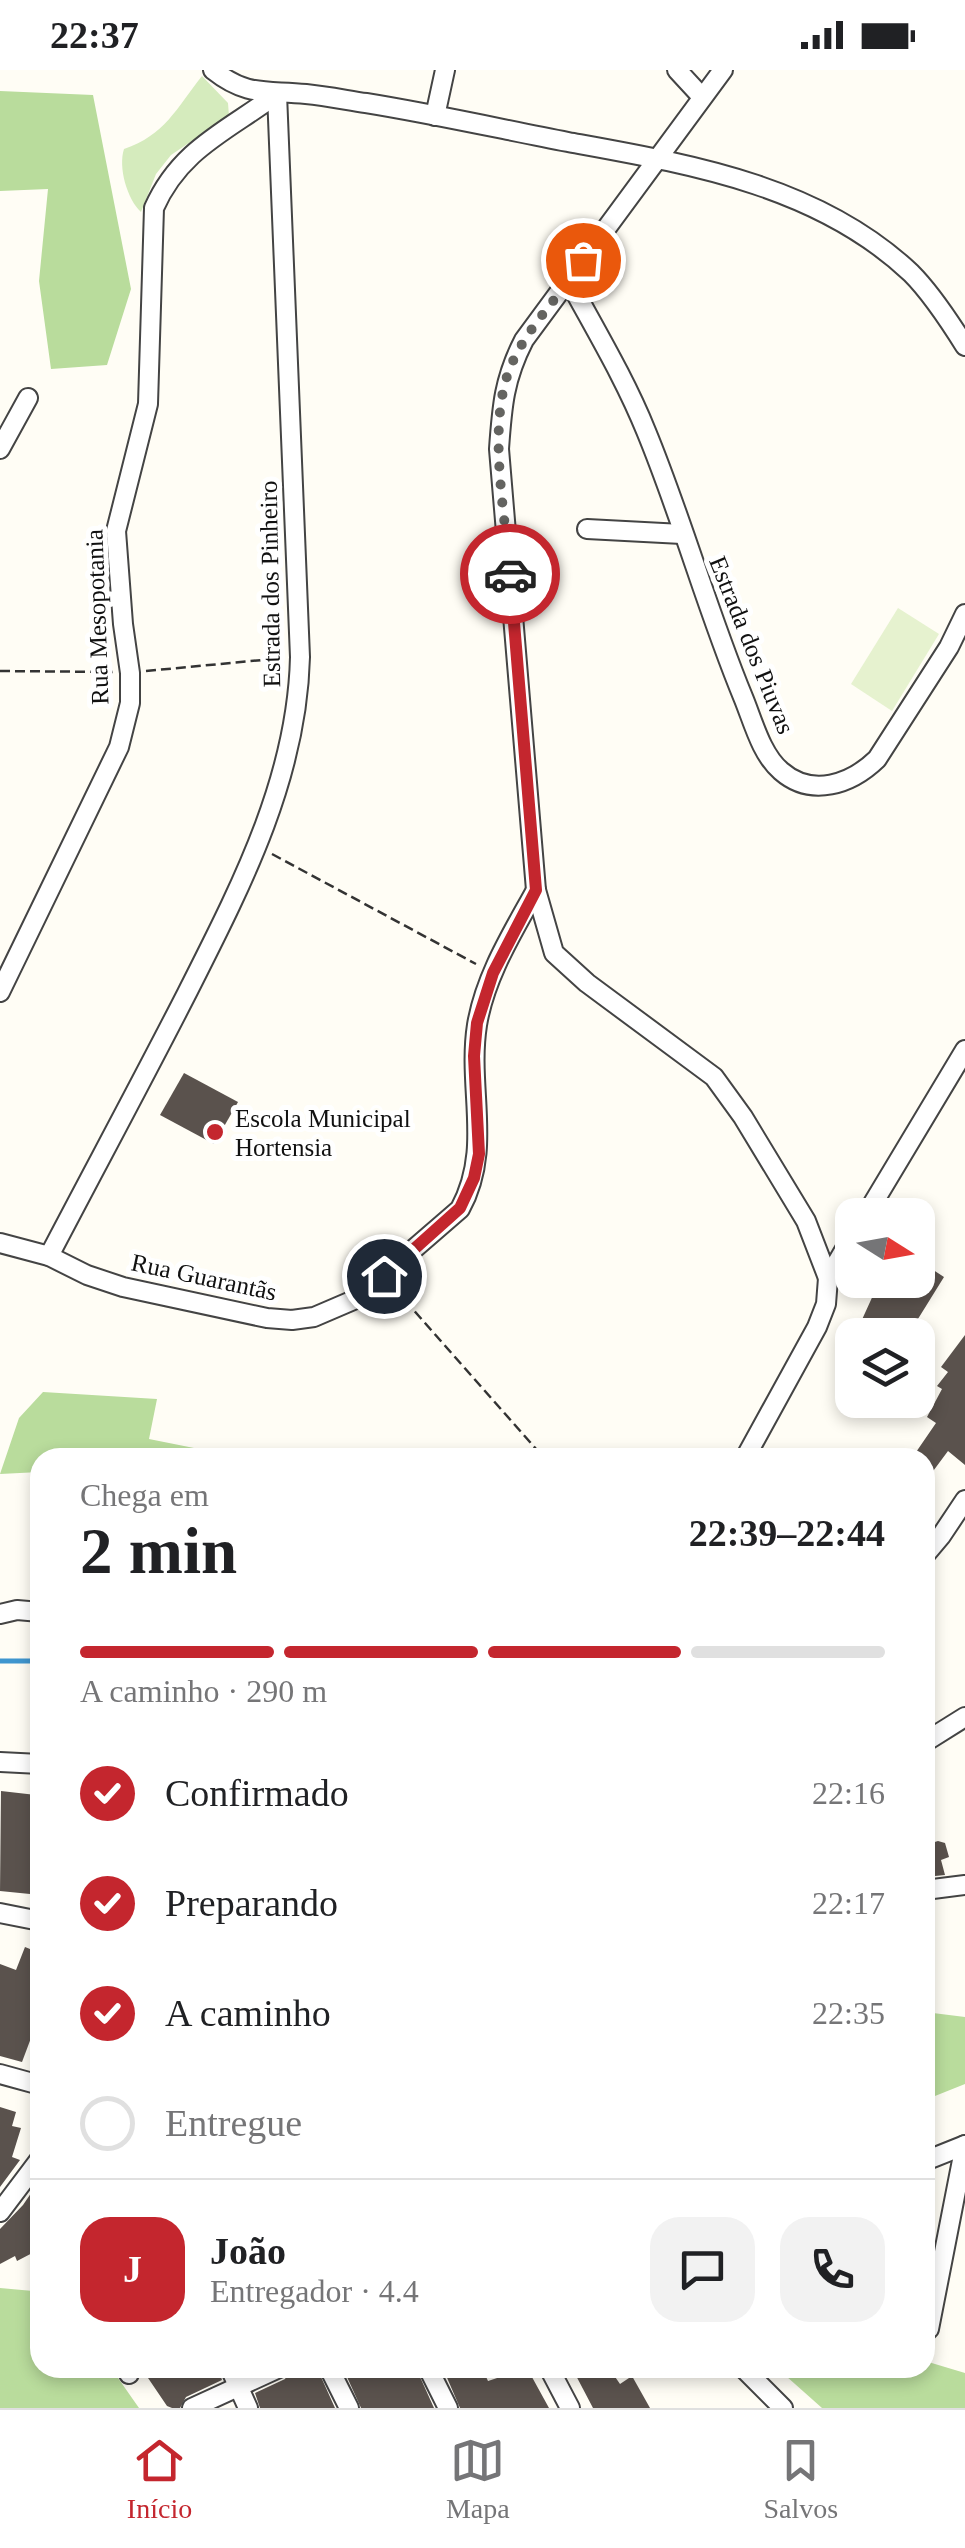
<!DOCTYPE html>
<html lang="pt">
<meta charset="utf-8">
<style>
body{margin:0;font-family:"Times New Roman",serif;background:#f2f2f2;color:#202124;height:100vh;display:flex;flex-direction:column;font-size:38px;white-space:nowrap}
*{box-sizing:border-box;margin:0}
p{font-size:32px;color:#757577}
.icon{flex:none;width:55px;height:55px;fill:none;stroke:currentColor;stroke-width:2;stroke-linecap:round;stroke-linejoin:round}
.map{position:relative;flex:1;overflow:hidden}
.details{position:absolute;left:30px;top:1378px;width:905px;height:930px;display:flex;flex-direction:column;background:#fff;border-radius:30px;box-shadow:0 5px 15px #0003}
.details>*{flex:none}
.needle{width:65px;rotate:101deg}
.controls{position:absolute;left:835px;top:1128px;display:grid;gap:20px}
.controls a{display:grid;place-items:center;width:100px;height:100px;border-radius:20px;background:#fff;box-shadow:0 5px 15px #0003;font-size:50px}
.pin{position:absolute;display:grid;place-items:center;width:85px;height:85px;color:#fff;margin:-42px;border:5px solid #fff;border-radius:50%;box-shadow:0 2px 10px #0007}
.courier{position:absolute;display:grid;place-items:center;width:100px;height:100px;margin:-50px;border:8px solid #c4262e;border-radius:50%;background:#fff;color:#222;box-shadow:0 2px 12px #0007}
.overview em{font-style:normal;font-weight:800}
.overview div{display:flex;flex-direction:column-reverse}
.overview{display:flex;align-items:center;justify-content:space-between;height:170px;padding:0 50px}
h1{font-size:65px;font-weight:800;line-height:75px}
.bar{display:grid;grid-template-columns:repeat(4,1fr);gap:15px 10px;align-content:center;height:120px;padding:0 50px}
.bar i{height:12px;border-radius:8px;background:#e0e0e0}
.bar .current{background:#c4262e}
.bar p{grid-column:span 4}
.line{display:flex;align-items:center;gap:25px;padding:0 50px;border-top:2px solid #e0e0e0}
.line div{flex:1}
.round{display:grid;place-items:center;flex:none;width:105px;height:105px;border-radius:30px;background:#f2f2f2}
ol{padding:0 50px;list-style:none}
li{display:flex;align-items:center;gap:30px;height:110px}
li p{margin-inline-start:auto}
li .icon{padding:10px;border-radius:50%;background:#c4262e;color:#fff;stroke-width:4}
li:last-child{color:#757577}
li i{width:55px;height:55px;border:5px solid #e0e0e0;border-radius:50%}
.status{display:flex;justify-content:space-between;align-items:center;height:70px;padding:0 50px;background:#fff;direction:ltr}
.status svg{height:28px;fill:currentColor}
.tab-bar{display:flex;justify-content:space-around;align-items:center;height:140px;border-top:2px solid #e0e0e0;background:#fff;font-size:28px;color:#757577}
.tab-bar a{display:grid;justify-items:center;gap:5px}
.tab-bar .current{color:#c4262e}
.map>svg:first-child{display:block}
</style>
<div class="status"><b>22:37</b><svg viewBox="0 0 49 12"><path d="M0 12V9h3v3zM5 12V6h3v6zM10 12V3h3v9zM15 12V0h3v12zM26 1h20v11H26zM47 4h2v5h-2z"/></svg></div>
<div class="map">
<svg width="965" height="2338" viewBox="0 0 965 2338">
<rect width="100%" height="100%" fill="#fffdf5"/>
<path fill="#d5ebbd" d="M202,6L228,33L229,46L171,85L156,104L141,142C127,129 118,97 124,79C165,65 176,39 202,6Z"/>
<g fill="#b9dc9c">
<path d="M0,21L93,25L131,219L107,295L51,299L39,211L48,119L0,121Z"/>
<path d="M43,1322L157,1329L149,1369L239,1387L40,1388V1402L0,1404L19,1348Z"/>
<path d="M925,1942L965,1947V2014L925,2030Z"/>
<path d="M0,2218L33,2221L40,2228V2298H111L139,2338H0Z"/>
<path d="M925,2291L965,2303V2338H822L777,2298H925Z"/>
</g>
<path fill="#e6f2cf" d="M898,538L939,564L892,641L851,614Z"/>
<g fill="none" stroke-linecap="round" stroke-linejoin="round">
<path stroke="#3f96cf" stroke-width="5" d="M0,1591H40"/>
</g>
<g fill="#5a524d">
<path d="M184,1003L238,1032L214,1074L160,1045Z"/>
<path d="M918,1190L944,1207L908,1265H855L880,1210H918Z"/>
<path d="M965,1265V1395L948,1381L925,1412V1388H912L936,1353L927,1347L942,1319L937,1316L948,1302L941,1297Z"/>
<path d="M1,1721L36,1725L35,1736L40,1737V1825L0,1821Z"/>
<path d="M938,1771L945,1773L949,1787L941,1790L945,1805L925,1807V1775Z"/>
<path d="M25,1877L40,1883V1944L22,1992L0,1986V1894L16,1900Z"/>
<path d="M0,2037L16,2042L12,2056L21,2058L12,2087L20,2090L0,2117Z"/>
<path d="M40,2110V2179L17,2191L15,2186L0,2194V2159L23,2135Z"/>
<path d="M161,2298H218L222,2310L186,2327L180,2338H172L167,2336L146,2305Z"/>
<path d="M291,2298H317L335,2338H260L255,2323L285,2309Z"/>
<path d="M343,2298H416L434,2338H361Z"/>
<path d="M457,2298H482L488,2311L527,2298L549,2338H460L445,2303Z"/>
<path d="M572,2298H609L620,2314L632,2306L650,2338H593Z"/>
</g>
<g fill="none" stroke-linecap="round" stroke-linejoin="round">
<g stroke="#444" stroke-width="22">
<g id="minor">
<path d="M213,0C247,27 266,20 306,24C326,26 346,30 366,33C434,44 501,59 568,72C689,94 818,115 911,203C931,223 950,252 965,276"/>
<path d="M677,0L701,26"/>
<path d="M723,0L524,270C504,309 502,336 499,379L536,820L554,883L587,913L714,1007L743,1047L806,1151L828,1208"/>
<path d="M435,46L445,0"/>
<path d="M569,211C596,261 625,309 646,361C682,448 707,540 743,627C753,651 761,684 781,701C812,728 851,714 877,689L949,577L965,544"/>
<path d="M0,379L28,328"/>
<path d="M587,459L682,464"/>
<path d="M0,922L119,677L130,633V603L123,554L116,461L148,334L154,138C180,79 227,61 277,24"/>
<path d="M866,1145L965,980"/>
<path d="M0,1173L49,1186L87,1205L123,1217L267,1248L292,1250L314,1247L356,1229L460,1139C493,1079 467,1019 477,955C485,906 513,862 536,820"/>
<path d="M49,1186C95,1098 142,1011 187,923C241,816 297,709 300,587L277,24"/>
<path d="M745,1388L817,1257L826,1234L828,1208L852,1167"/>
<path d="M925,1485L941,1466L965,1430"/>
<path d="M0,1544L17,1540L40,1542"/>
<path d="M925,1672L965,1647"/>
<path d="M0,1692L40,1694"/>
<path d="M925,1820L965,1815"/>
<path d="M0,1843L40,1851"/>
<path d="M0,2004L40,2015"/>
<path d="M925,2091L965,2075"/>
<path d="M0,2142L40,2089"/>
<path d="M929,2259L965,2075"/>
<path d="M126,2298L129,2304"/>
<path d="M230,2298L248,2338"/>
<path d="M329,2298L349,2338"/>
<path d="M428,2298L448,2338"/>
<path d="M549,2298L570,2338"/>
<path d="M743,2298L783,2338"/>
<path d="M192,2338L279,2298"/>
</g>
</g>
<g stroke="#333" stroke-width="2.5" stroke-dasharray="10 5" stroke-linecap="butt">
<path d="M0,601L113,602"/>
<path d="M146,601L283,588"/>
<path d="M272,784L476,894"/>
<path d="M395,1219L544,1388"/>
</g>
<use href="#minor" stroke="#fff" stroke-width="18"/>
</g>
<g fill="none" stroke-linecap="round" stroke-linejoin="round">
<path stroke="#646461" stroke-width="10" stroke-dasharray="0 18" d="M510,504C505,443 487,355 510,298C526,258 560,227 583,190"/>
<path stroke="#c4262e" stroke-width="12" d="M384,1206L460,1138L474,1108L479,1084L474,986L477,953L493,903L536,820L510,504"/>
</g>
<circle fill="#c4262e" stroke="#fff" stroke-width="4" cx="215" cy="1062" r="10"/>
<g text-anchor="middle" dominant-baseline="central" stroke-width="10" stroke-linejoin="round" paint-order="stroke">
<g font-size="25" fill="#111" stroke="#fff">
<text transform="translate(270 514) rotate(-91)">Estrada dos Pinheiro</text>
<text transform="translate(97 547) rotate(-92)">Rua Mesopotania</text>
<text transform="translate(752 575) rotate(68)">Estrada dos Piuvas</text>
<text transform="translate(204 1207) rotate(12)">Rua Guarantãs</text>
</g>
<g font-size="25" fill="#111" stroke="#fff" text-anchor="start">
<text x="235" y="1048">Escola Municipal<tspan x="235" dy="29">Hortensia</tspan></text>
</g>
</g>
</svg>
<div class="controls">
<a><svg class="needle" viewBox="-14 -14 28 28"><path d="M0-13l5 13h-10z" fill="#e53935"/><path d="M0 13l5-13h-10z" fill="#757577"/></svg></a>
<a><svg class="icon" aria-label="layers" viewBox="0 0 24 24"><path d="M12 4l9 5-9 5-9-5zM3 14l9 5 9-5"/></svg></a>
</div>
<div class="pin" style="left:583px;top:190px;background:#ea580c"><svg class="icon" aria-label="bag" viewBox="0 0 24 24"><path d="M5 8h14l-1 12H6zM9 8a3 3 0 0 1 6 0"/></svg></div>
<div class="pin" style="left:384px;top:1206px;background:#1f2937"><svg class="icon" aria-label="home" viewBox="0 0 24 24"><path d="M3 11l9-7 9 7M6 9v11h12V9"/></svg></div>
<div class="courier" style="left:510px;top:504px"><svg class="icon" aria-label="car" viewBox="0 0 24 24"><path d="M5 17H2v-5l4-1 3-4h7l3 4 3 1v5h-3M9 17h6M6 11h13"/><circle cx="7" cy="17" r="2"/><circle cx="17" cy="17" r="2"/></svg></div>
<section class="details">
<div class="overview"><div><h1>2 min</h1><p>Chega em</p></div><em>22:39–22:44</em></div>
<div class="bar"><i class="current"></i><i class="current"></i><i class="current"></i><i></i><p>A caminho · 290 m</p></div>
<ol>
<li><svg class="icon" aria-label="check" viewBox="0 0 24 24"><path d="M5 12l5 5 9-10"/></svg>Confirmado<p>22:16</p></li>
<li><svg class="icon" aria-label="check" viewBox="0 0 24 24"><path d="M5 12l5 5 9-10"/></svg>Preparando<p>22:17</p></li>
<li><svg class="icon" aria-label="check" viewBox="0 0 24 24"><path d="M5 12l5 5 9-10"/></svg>A caminho<p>22:35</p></li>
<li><i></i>Entregue</li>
</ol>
<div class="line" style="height:180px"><b class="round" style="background:#c4262e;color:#fff">J</b><div><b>João</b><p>Entregador · 4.4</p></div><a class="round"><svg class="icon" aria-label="chat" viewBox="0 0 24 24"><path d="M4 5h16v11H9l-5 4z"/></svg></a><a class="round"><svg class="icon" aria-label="phone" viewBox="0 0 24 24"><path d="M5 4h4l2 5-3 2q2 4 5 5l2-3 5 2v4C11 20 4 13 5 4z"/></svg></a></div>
</section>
</div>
<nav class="tab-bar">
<a class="current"><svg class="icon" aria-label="home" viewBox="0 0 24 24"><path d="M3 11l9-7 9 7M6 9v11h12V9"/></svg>Início</a>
<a><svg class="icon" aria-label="map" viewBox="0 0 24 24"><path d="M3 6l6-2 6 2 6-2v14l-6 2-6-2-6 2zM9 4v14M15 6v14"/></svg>Mapa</a>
<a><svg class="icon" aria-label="saved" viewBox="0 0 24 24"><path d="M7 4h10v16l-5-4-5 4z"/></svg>Salvos</a>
</nav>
